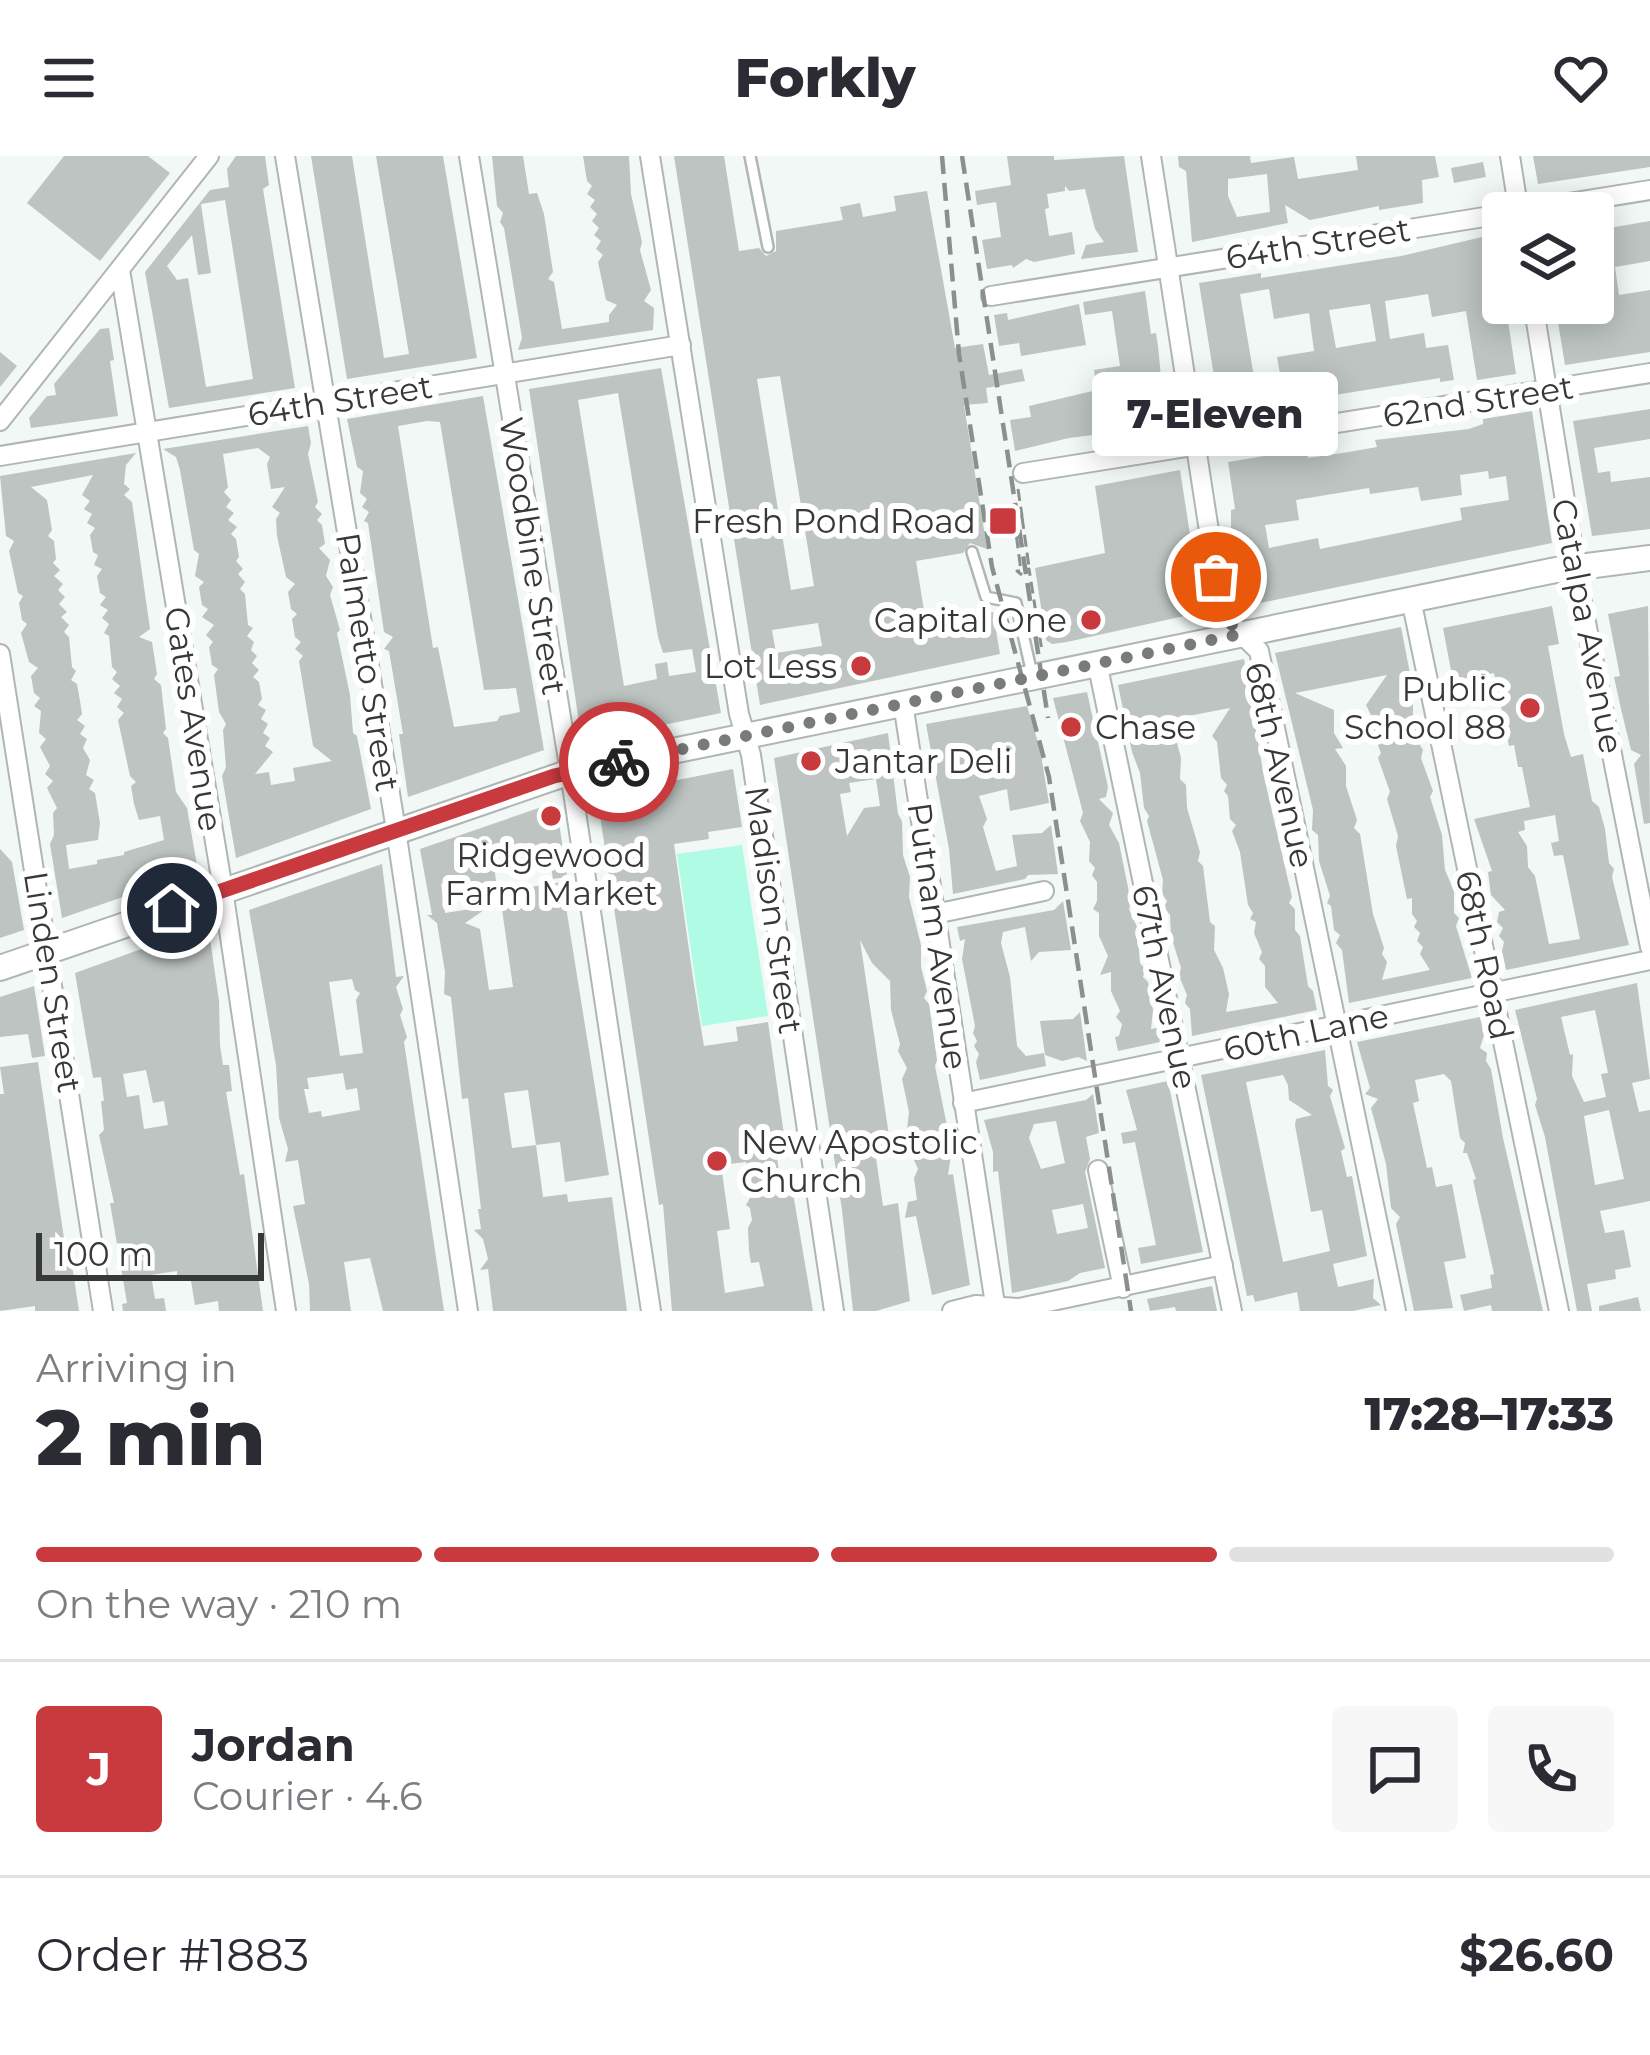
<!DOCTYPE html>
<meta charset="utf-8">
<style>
body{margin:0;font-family:Montserrat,sans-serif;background:#f7f7f7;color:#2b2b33;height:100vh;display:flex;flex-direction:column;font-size:45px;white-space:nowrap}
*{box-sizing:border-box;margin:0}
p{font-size:39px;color:#7c7c81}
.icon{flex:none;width:66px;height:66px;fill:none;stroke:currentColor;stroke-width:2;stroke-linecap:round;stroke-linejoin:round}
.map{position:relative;height:1155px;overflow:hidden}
.details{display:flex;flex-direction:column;background:#fff;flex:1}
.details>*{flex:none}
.controls{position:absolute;left:1482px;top:36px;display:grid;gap:24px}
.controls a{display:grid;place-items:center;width:132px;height:132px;border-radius:12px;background:#fff;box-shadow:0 6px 30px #0003;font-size:60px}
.scale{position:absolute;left:36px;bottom:30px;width:228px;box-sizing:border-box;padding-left:12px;border:6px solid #363938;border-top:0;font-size:33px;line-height:42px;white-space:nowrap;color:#363938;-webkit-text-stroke:9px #fff;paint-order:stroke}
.pin{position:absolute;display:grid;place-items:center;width:102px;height:102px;color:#fff;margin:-51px;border:6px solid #fff;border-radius:50%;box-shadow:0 3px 12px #0007}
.courier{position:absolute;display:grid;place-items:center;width:120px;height:120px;margin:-60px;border:9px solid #c93a3f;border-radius:50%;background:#fff;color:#222;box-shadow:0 3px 15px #0007}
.bubble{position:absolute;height:84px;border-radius:12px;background:#fff;box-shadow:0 6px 30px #0003;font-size:39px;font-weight:800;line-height:84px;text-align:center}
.summary em{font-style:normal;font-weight:800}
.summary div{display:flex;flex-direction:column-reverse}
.summary{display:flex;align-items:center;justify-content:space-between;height:204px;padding:0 36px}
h1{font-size:78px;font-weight:800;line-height:90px}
.bar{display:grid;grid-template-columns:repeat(4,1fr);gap:18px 12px;align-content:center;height:144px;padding:0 36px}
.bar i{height:15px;border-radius:9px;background:#e1e1e2}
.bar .current{background:#c93a3f}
.bar p{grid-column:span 4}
.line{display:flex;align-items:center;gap:30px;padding:0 36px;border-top:3px solid #e1e1e2}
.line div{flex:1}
.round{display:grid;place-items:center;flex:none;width:126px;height:126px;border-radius:12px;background:#f7f7f7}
header{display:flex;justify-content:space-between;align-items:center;height:156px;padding:0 36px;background:#fff;font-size:54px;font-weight:800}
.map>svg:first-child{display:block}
</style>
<header><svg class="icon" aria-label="menu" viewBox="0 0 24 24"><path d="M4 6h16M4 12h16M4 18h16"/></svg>Forkly<svg class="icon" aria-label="heart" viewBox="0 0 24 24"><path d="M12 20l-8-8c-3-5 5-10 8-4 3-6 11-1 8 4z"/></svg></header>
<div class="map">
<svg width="1650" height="1155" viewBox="0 0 1650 1155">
<rect width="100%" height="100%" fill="#f1f8f6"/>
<path fill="#affbe3" d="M742,689L768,860L702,870L677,698Z"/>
<g fill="#bdc4c1" fill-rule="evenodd">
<path d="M64,0H148L170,17L100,105L27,47Z"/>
<path d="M236,0H265L269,29L263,33L295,232L169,252L145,116L210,34L229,31L227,13ZM225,44L253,223L206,231L188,122L177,124L167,110L192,79L198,119L211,117L201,48Z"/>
<path d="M311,0H352L384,202L409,198L376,0H443L477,202L347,223Z"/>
<path d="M492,0H523L529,38L537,37L544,58L553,116L548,123L554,126L562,173L609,166V159L617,149L606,144L598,106L603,99L596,93L601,85L594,79L599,72L592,65L597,58L590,51L595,44L587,38L592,30L587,25L583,0H629L631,38L642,86L640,94L651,134L644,145L654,152L653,174L518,194L522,182L504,72L500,66L503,57L497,50Z"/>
<path d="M674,0H724L739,95L759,92L766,100L776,95V75L843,64L840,51L860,47L863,61L896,55L894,40L927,35L955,192L983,188L989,219L1022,213L1025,225L986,232L988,247L964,249L987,393L970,387L963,397L916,405L926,467L993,456L1000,498L760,549ZM780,220L814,430L791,434L757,223ZM818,467L822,490L776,497L772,474Z"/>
<path d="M1007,0H1054V4L1124,0L1138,96L1081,103L1086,89L1104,86L1095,73L1085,33L1069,35L1065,30V35L1047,38L1049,52L1045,53L1049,80L1072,76L1075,98L1034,106L1026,103L1013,112L1012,109L987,113L982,84L1001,81L996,46L977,49L975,35L1011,29Z"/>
<path d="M1178,0H1250L1251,7L1294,1L1298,23L1358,14L1356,0H1435L1439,21L1422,24L1423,47L1379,54V50L1310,64L1285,49L1288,67L1192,86L1186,15L1179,11ZM1267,18L1270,56L1237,61L1228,40V23Z"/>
<path d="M1533,0H1650V11L1538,28Z"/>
<path d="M1483,6L1486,21L1454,27L1451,12Z"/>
<path d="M1607,62L1609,72L1650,65V105L1615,111L1619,139L1650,134V196L1565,209L1555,148L1593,147V65Z"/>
<path d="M1495,78L1516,218L1477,224L1466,155L1432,161L1428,138L1385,145L1390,183L1424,177L1426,192L1448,189L1454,224L1440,226V222L1285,247L1277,201L1314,195L1309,157L1274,163L1269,133L1240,138L1258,245L1280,241L1283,255L1221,264L1199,127L1261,117V122L1401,100ZM1370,148L1376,185L1336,192L1329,154Z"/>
<path d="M1145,135L1151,178L1156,177L1158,190L1166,273L1105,283L1104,279H1093L1069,282L1015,295L1010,264L1031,261L1029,250L1097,234L1094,214L1120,210L1112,155L1085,159L1083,146Z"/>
<path d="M1079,148L1086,189L1021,200L1019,187L999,190L994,159L1007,157L1008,164Z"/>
<path d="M109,172L114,204L110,205L118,260L31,272L29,262L47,240L56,239L54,228L100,173Z"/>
<path d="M0,196L17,210L0,231Z"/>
<path d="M661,212L721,557L582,586L529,233ZM618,237L658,481L663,497L692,493L696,516L669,520L667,506L655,508L657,523L624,530L578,244Z"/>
<path d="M483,240L544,594L408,641L399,578H403L389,495L384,493L393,481L384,476L368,367L364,365L369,356L362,351L367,343L360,337L363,315L357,311L347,263ZM427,265L440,266L484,534L516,532L520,556L500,560L497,565L454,571L438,491L433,492L398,270Z"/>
<path d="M1650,253V283L1594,292L1598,317L1610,315L1611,326L1650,321V373L1592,380L1573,265Z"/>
<path d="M1532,255L1552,387L1241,451L1231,387V354L1235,353L1228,306L1307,293L1308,302L1349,296L1377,291L1375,284L1469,273L1483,268V263ZM1488,315L1489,323L1506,320L1509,344L1460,352L1462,364L1320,393L1318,382L1269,392L1265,369L1299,364L1296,344L1369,332L1370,338L1418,331L1421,345L1462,339L1460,319Z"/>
<path d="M308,270L311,287L308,298L318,346L315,351L322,358L317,364L322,369L325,388L319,392L330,404L326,420L333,431L330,439L340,474L337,477L350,539L353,577L357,580L371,653L236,702L222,620L226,611L223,574L226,568L219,556L214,519L218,513L212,509L209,491L213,486L206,479L214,469L202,461L208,453L202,449L199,431L204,426L195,420L199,398L194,394L180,314L176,301L163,293ZM258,292L270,301L267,308L271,333L285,331L272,351L280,357L276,363L277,380L286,421L295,428L288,436L291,453L297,458L292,463L295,481L301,486L295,493L303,500L299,505L313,590L332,605L293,612L295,625L271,629L269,616L255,618L273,596L265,590L270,582L263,577L268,568L261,563L266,554L258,549L262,543L259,526L253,521L259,514L252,507L257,500L251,494L254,486L247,480L253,472L248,469L245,438L240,433L245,426L238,418L243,413L236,405L239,401L236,383L231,378L237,371L228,364L234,357L226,351L231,344L224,336L228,331L223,298Z"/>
<path d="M136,297L126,309L124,328L130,333L124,339L132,346L150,473L139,481L152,486L157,518L154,523L161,529L166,573L163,577L168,582L176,636L187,652L198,715L62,762L50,688L54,679L53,657L57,652L47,632L53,625L45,618L50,610L40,591L46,583L39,577L41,555L34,550L40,542L34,537L31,520L38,512L29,506L21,477L27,468L22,464L19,447L23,440L18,437L9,395L14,385L6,380L0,320ZM93,319L82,339L90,345L84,353L92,358L87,367L95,372L90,379L93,396L98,399L94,409L102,413L97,420L100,437L106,441L100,449L108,454L102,462L109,468L104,477L109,480L112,511L117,516L112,523L120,530L114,537L122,543L117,551L124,557L118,564L130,620L136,626L131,630L134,648L139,664L160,660L164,684L124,696V699L97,704V708L69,713L66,689L98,684L100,667L95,637L89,633L94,624L86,619L90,604L83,592L87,583L80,578L85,570L77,564L82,558L80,545L77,528L71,524L76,515L72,511L69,481L64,476L69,469L61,461L67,456L59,448L65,441L58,434L63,428L54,420L60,414L53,407L56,403L54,385L48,380L52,374L47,344L31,331Z"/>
<path d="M1180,314L1202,456L1067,486L1052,488L1046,484L1035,412L1105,397L1095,330Z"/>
<path d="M1552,450L1559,488L1548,490L1564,578L1571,601L1583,598L1592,645L1599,651L1605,673L1609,707L1614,713L1612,721L1629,789L1506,814L1502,795L1504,786L1499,780L1503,772L1497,766L1499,756L1505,754L1491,739L1488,716L1492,715L1474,663L1530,651L1522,611H1518L1514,589L1509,590L1494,517L1453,525L1443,472ZM1555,659L1559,685L1551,687L1554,700L1563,699L1580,783L1549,788L1535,720L1528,711L1527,690L1518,676L1525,674L1524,665Z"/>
<path d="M1648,450L1650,667L1644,668L1634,608L1641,599L1631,594L1621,553L1614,521L1620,520L1608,458Z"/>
<path d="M1401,471L1413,533V561L1421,581L1418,586L1423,594L1421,602L1433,635L1430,641L1442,679L1445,714L1454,735V757L1459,762L1456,770L1472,822L1349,847L1342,794L1336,787L1340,779L1334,774L1331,750L1327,747L1330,740L1319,705L1318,679L1312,674L1313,654L1275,497ZM1387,519L1366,549L1375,567L1373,577L1381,597L1378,602L1390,636L1387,643L1398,680L1396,690L1403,724L1407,743L1412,742V758L1417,765L1414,771L1420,777L1417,785L1423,791L1420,798L1430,814L1382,824L1387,806L1382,798L1384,792L1373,758L1360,678L1354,672L1357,664L1346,630V610L1335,593L1343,592L1334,577V554L1295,537Z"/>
<path d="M1244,503L1264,621L1292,741L1289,747L1295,753V774L1300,780L1308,830L1313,835L1317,854L1192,880L1190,853L1185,847L1187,839L1179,820L1181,812L1171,780L1170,759L1164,751L1167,745L1162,738L1163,724L1147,665L1149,660L1144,652L1140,617L1132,596L1118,529ZM1230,552L1212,580L1217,586L1221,622L1227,629L1224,635L1228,640L1230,663L1236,669L1232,675L1240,696L1248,749L1253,757L1250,763L1256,766L1254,777L1262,796L1259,803L1265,810V831L1278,847L1226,856L1229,838L1223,812L1214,794L1215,770L1210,766L1203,710L1198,705L1200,696L1187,652L1186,629L1180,623L1181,602L1177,587L1156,566Z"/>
<path d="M1087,536L1108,631L1106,641L1099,643L1113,657L1109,669L1119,687L1131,746L1129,753L1137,771L1140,807L1145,813L1143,821L1148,826L1153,854L1151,873L1157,872L1160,886L1118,895L1115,881L1119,880L1122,868L1116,861L1120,855L1111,835V816L1100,819L1108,800L1099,780V757L1093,753L1097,745V726L1092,719L1095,712L1089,705L1090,686L1080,665L1083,657L1053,542Z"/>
<path d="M1027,550L1040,593L1049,647L1010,655L1007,633L979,640L987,663L983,671L996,715L1017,710L1012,679L1042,677L1051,669L1058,718L1028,719L1025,723L953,738L949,693L926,568Z"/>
<path d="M888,577L898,658L902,665L903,699L910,721L909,741L921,789V811L927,835L924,842L929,848L937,904L935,910L947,970L945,979L951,1000L948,1019L953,1018L970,1129L932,1139L916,1060L905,1062L908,1046L917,1044L914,1022L918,1013L914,1004L917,988L907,973L909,956L902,923L907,912L898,895L900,888L891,854L890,825L872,807L860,784L891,993L875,995L883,1050L898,1047L910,1145L876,1155H853L842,1054L774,602ZM876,623L880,650L864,652L847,680L840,638L851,636L849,627Z"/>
<path d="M733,613L742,671L708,676L709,683L674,688L693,822L704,890L738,885L736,871L768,866L787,1000L777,1001L782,1039L793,1037L813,1155H672L663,1048L659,1049L597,640ZM746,1006L751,1040L746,1049L750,1052L752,1064L748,1072L749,1095L751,1107L759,1106L764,1130L725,1137L717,1075L730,1073L721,1009Z"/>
<path d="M556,646L567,721L553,723L548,695L494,709L496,725L470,729L469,723L441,728L445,757L490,750L465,767L480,773L489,834L513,831L499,732L512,730V734L562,726L609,1019L565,1026L560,986L536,989L528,934L504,937L512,992L536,989L543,1041L567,1038L568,1046L612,1041L627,1155H493L488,1113L480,1114L488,1103L483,1083L474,1074L481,1073L478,1053H481L468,942L462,943L451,841L444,838L445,816L437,767L427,759H432L420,693Z"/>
<path d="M0,693L12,706L24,774L0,782Z"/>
<path d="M382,708L396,821L404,820L396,831L403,853L400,859L407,881L404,886L444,1155H383L370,1102L344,1106L351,1155H310L309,1128L293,1050L305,1048L298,1004L285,1006L288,993L279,962L276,909L249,754ZM352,823L355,834L360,837L356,844L363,897L340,900L329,826ZM343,917L346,934L357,932L360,954L322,961L321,955L309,957L304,933H309L307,922Z"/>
<path d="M1063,745L1071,794L1039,796L1031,805L1025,771L1003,776L1001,787L1010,821L1017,890L1026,900L1044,897L1046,910L980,924L976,906L979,898L974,890L977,885L973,877L975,870L962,803L965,783L960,785L957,771L1054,754Z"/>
<path d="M208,769L219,845L220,889L223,909H229L232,935L226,936L240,1019L244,1018L263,1155H219L218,1145L195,1149L190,1119L177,1121V1115L151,1119L155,1143L164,1142L166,1155H123L122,1148L127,1147L110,1047H114L99,979L104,974L101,945H104L101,921L93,922L75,817ZM146,914L153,947L164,945L168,969L144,973L139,939L127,941L123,918Z"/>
<path d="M1637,827L1650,923L1632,927L1639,956L1650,954V1045L1600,1055L1605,1077L1624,1074L1631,1111L1615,1114L1616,1123L1587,1128L1592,1155H1577L1545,981L1535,949L1537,943L1515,854ZM1595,854L1608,917L1601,918L1606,941L1584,946L1572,920L1573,898L1570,899L1561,861ZM1609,954L1624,1023L1595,1029L1584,960Z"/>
<path d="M34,830L45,900L32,902L28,878L0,881V841Z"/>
<path d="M1080,856L1087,905L1078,901L1062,905L1045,899L1040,865L1073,863Z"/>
<path d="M1480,861L1484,879L1480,892L1487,897L1486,905L1491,913L1503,982L1543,1155H1492L1491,1149L1464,1155L1460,1139L1492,1132L1490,1119L1494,1118L1473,1024L1476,1023L1467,997H1463L1465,987L1460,982L1451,925L1444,918L1415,924L1419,945L1413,947L1427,1012L1432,1011L1436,1031L1452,1028L1466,1102L1444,1106L1453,1152L1414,1155L1396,1068L1400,1061L1391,1052L1386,1008L1371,952L1378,943L1365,938L1370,932L1357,886Z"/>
<path d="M1325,894L1328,930L1333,934L1330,940L1345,992L1341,995L1347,1021L1352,1020L1367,1100L1333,1108L1338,1131L1374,1123L1373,1142L1381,1149L1353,1155H1300L1297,1136L1255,1146L1253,1139L1247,1140L1201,919ZM1283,919L1288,929L1289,944L1312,959L1296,963L1295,969L1311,1056L1322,1054L1330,1095L1283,1106L1246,926Z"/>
<path d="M38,906L67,1103L71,1102L79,1155H35V1150L0,1155V938H4L0,911Z"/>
<path d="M1168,925L1203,1096L1141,1108L1138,1092L1156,1089L1135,986L1123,988L1121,977L1137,974L1126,934Z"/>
<path d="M1093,938L1099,977L1086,981L1090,1003L1085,1016L1105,1112L1080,1117L1068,1125L1012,1137L998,1015L993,1016V996L984,964L1086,944ZM1056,965L1065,1007L1041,1013L1029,982L1034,968ZM1083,1048L1088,1072L1057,1078L1052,1054Z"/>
<path d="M1212,1130L1217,1155H1176L1175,1151L1150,1155L1147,1143Z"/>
<path d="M1638,1141L1641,1155H1599V1150Z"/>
</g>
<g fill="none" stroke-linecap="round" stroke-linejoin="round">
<g stroke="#b0b6b4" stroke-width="14">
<g id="service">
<path d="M750,0L768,91"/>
<path d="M972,396L986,441L1016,447L1032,518"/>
</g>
</g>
<g stroke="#b0b6b4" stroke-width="22">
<g id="minor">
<path d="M285,0L396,674L468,1155"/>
<path d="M469,0L570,616L651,1155"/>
<path d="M650,0L739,558L751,599L834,1155"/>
<path d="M1151,0L1222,459L1259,495L1396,1155"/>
<path d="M1510,0L1519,57"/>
<path d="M1507,57L1650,34"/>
<path d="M120,114L223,734L286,1155"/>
<path d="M991,140L1503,58"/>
<path d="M1533,147L1579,431L1650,791"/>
<path d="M0,265L209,0"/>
<path d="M0,300L681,189"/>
<path d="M1023,317L1650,217"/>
<path d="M1411,443L1559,1155"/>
<path d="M0,498L103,1155"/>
<path d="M1097,506L1232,1155"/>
<path d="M903,547L996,1155"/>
<path d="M935,758L1044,735"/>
<path d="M963,947L1650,804"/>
<path d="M1098,1014L1123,1132"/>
<path d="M952,1155L976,1149L1019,1152L1223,1109"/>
</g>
</g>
<g stroke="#b0b6b4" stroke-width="28">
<path id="secondary" d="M0,812L570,616L1556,414L1650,402"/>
</g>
<g stroke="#8c918f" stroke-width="3" stroke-dasharray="12 6" stroke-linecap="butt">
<path d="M1018,333L1022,360L1014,362L1021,415H1017L1022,419"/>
<path d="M1022,361L1029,411"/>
<path d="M1024,414L1029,413L1042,495"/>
</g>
<use href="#service" stroke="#fff" stroke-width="9"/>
<use href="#minor" stroke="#fff" stroke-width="18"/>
<use href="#secondary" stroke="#fff" stroke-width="24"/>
<g stroke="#8b908e" stroke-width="4.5" stroke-dasharray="18 9" stroke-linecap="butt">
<path d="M942,0L959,198L992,411L1049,621L1131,1155"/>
<path d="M962,0L1048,562"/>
</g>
</g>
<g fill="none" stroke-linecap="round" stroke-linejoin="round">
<path stroke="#777c7a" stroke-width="12" stroke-dasharray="0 21.6" d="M619,606L1241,478L1222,459L1216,421"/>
<path stroke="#c93a3f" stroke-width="15" d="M172,752L554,620L619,606"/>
</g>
<g fill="#c93a3f" stroke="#fff" stroke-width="4.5">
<rect x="988" y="350" width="30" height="30" rx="6"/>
<circle cx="1091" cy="464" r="12"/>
<circle cx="861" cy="510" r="12"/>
<circle cx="1530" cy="552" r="12"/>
<circle cx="1071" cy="571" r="12"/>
<circle cx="811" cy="605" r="12"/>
<circle cx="551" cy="660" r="12"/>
<circle cx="717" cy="1005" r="12"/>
</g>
<g text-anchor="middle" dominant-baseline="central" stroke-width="12" stroke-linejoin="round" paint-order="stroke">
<g font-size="33" fill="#363938" stroke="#fff">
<text transform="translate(1318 87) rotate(-9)">64th Street</text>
<text transform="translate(340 244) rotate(-9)">64th Street</text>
<text transform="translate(1478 245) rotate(-9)">62nd Street</text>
<text transform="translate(533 400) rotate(81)">Woodbine Street</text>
<text transform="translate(1588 470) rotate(79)">Catalpa Avenue</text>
<text transform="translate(368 506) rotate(81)">Palmetto Street</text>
<text transform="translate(194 563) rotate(81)">Gates Avenue</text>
<text transform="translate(1280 609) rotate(77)">68th Avenue</text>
<text transform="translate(774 754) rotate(82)">Madison Street</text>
<text transform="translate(938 780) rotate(82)">Putnam Avenue</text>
<text transform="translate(1485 799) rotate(78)">68th Road</text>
<text transform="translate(53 826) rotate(81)">Linden Street</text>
<text transform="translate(1165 831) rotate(78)">67th Avenue</text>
<text transform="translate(1306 876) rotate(-12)">60th Lane</text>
</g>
<g font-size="33" fill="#363938" stroke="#fff" text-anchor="end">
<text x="976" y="365">Fresh Pond Road</text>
<text x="1067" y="464">Capital One</text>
<text x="837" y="510">Lot Less</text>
<text x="1506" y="533">Public<tspan x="1506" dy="38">School 88</tspan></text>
<text x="1095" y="571" text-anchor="start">Chase</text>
<text x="835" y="605" text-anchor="start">Jantar Deli</text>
<text x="551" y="699" text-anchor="middle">Ridgewood<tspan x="551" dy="38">Farm Market</tspan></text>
<text x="741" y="986" text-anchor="start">New Apostolic<tspan x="741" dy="38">Church</tspan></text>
</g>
</g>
</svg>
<div class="controls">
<a><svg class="icon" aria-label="layers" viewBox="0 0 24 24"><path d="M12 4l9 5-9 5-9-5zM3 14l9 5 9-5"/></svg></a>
</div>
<div class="scale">100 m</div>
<div class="pin" style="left:1216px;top:421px;background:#ea580c"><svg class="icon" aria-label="bag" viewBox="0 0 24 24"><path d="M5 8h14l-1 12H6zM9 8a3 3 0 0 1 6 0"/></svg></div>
<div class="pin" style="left:172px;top:752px;background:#1f2937"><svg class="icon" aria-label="home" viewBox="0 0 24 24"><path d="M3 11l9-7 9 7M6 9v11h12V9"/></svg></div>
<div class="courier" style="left:619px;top:606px"><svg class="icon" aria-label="bike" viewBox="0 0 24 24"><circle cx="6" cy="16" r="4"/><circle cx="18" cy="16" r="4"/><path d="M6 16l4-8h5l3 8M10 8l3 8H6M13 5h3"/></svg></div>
<div class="bubble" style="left:1092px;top:216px;width:246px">7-Eleven</div>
</div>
<section class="details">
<div class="summary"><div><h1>2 min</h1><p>Arriving in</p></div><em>17:28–17:33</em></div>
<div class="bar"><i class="current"></i><i class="current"></i><i class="current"></i><i></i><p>On the way · 210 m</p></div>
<div class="line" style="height:216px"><b class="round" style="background:#c93a3f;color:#fff">J</b><div><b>Jordan</b><p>Courier · 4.6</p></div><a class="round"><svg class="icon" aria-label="chat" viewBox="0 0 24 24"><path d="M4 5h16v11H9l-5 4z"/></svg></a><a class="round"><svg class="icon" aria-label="phone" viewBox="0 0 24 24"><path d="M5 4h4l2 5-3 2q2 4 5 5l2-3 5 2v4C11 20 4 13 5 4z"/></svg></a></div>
<div class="line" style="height:156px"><div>Order #1883</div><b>$26.60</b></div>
</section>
